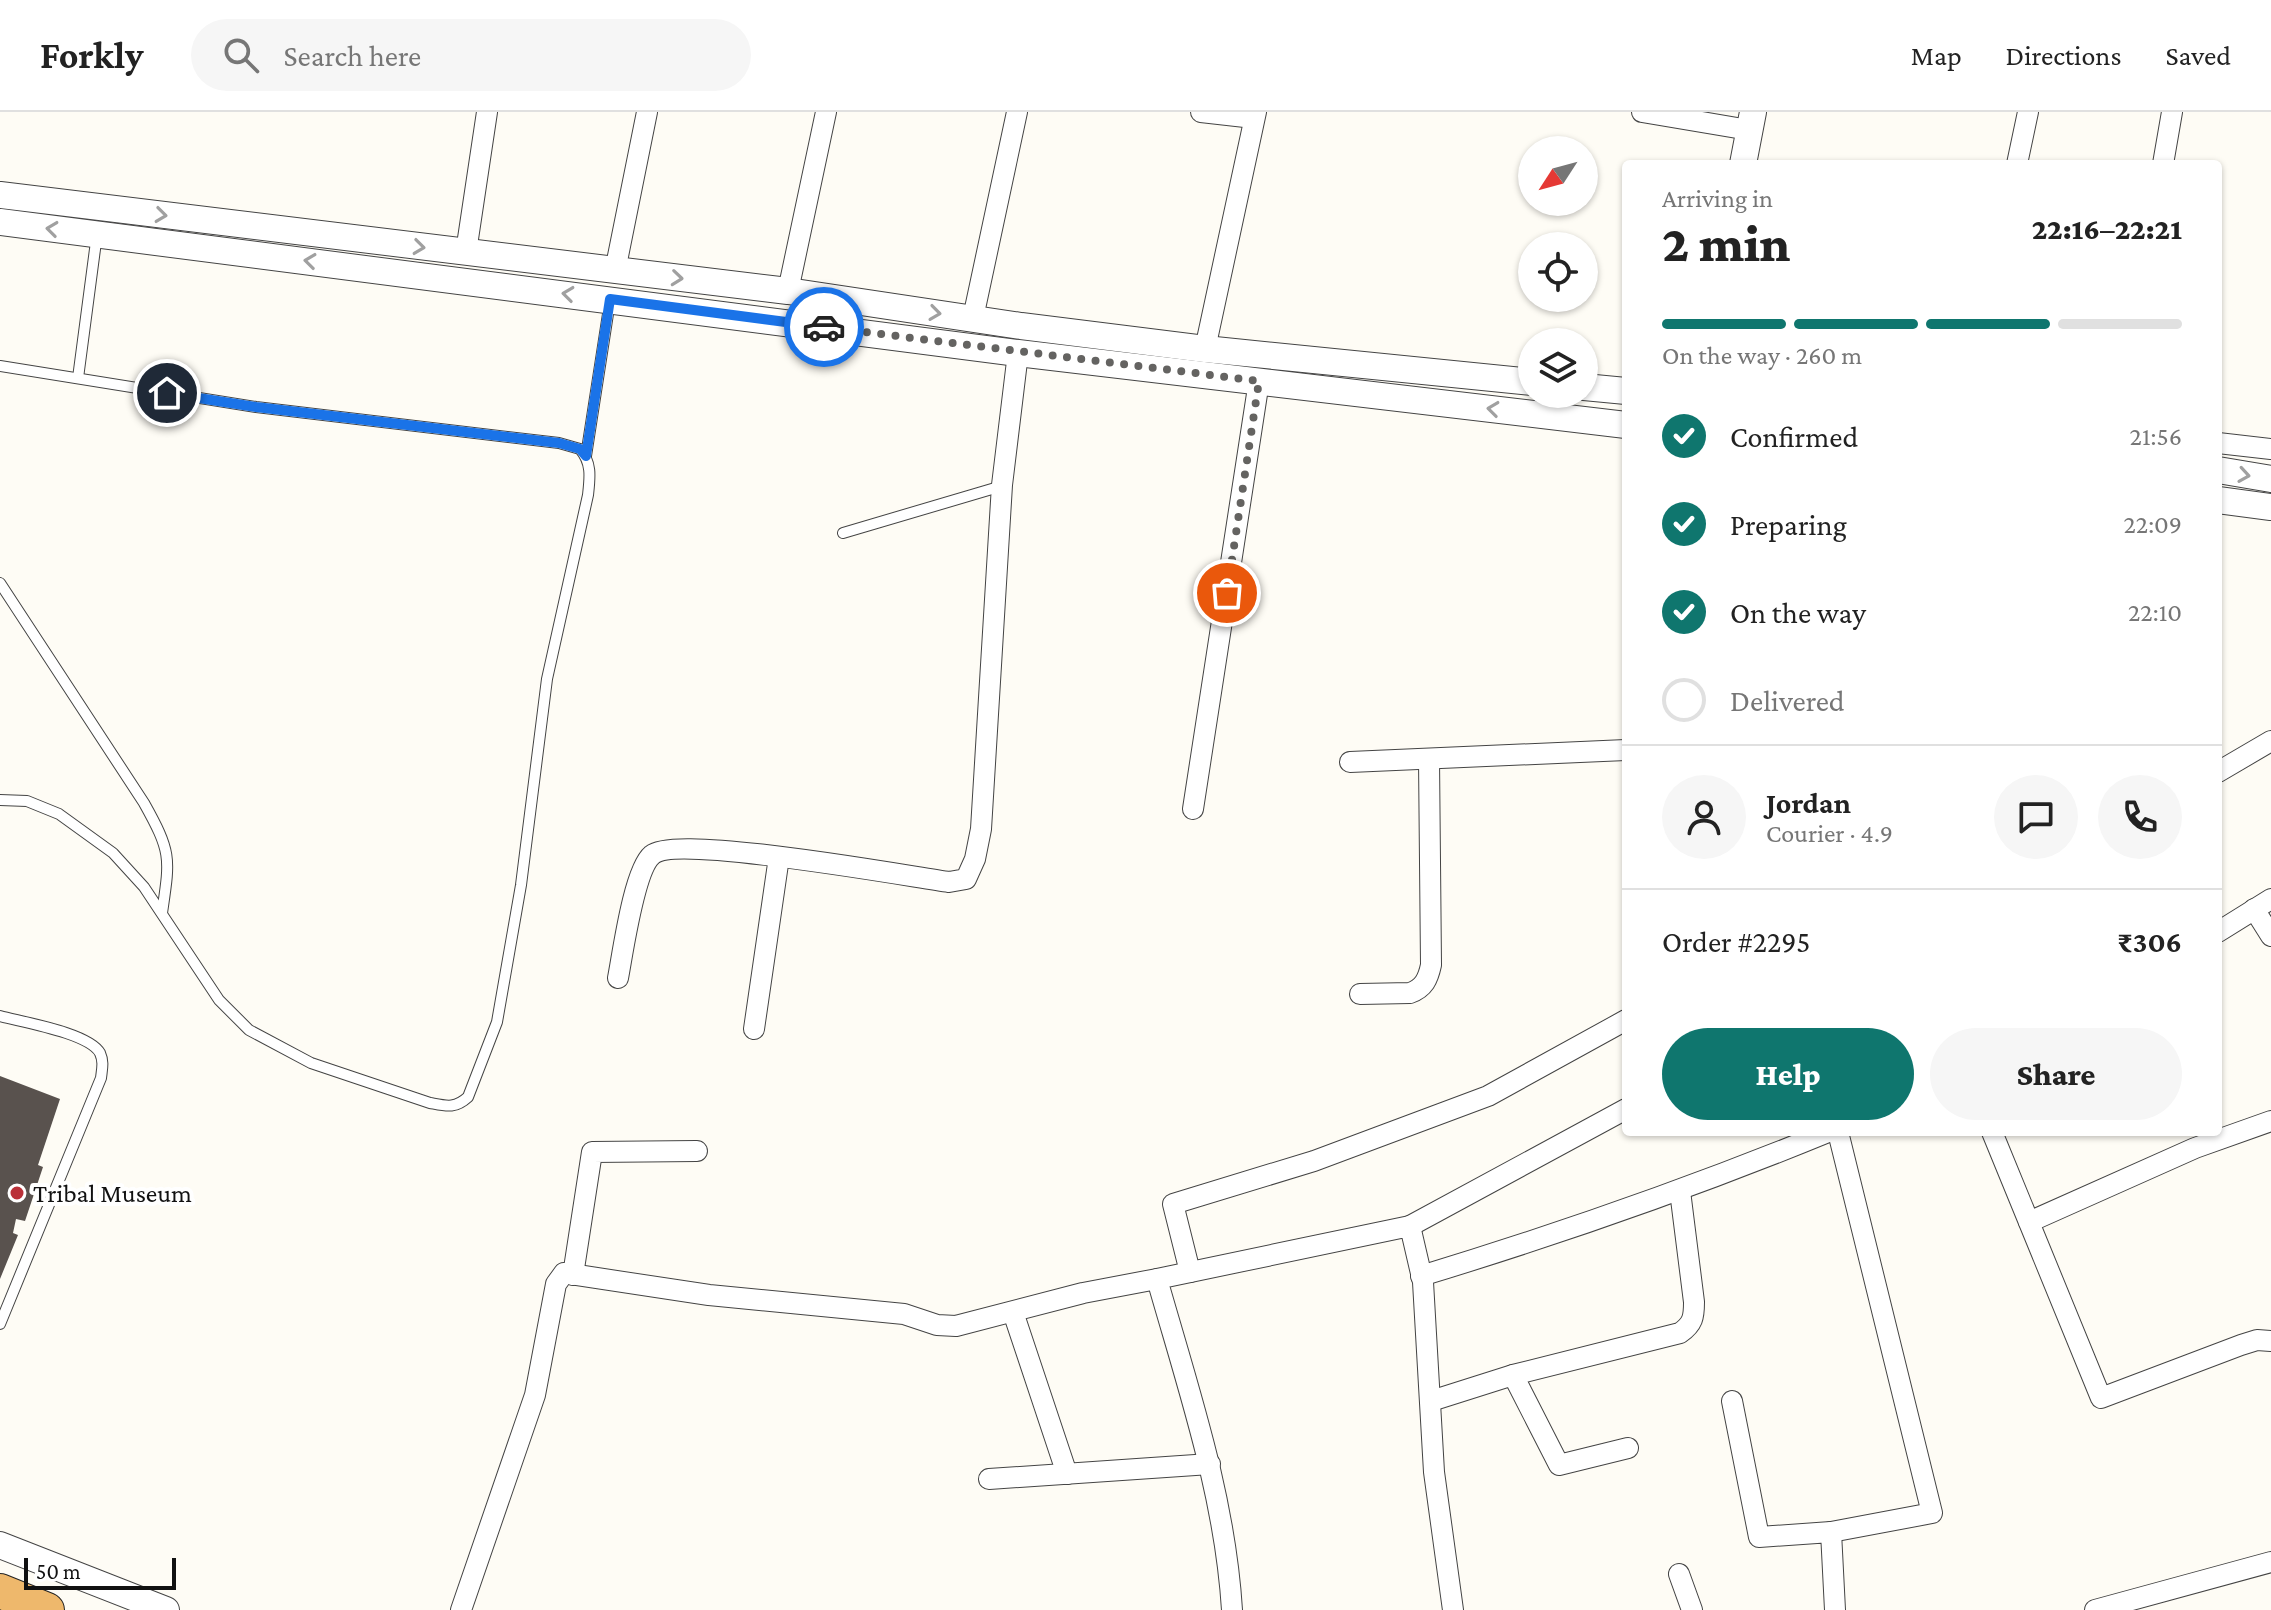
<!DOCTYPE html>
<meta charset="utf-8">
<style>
body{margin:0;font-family:"Crimson Pro",serif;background:#f6f6f6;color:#222;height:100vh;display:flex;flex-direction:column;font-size:30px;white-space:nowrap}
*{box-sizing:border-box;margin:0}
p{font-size:26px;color:#767676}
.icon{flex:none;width:44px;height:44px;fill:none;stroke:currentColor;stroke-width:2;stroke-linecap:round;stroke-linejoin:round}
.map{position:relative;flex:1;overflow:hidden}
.drawer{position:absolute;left:1622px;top:48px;width:600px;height:976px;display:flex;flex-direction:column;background:#fff;border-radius:8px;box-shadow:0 2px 6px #0004}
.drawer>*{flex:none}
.needle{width:52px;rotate:234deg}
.controls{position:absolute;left:1518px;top:24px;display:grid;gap:16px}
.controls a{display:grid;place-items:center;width:80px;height:80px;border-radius:50%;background:#fff;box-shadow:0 2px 6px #0004;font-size:40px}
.scale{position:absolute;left:24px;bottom:20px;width:152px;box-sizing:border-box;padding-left:8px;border:4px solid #111;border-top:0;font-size:22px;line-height:28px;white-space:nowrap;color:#111;-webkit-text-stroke:6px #fff;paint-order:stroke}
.pin{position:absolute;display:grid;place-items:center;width:68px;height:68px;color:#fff;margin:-34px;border:4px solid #fff;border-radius:50%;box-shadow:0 2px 8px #0007}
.courier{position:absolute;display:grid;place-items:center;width:80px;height:80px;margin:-40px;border:6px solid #1a73e8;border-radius:50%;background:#fff;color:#222;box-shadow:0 2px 10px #0007}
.headline em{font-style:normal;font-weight:800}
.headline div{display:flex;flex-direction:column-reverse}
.headline{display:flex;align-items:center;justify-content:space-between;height:136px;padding:0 40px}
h1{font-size:52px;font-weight:800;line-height:60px}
.bar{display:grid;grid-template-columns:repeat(4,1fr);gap:12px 8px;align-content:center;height:96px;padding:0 40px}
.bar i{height:10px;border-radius:6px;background:#e0e0e0}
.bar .on{background:#0f766e}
.bar p{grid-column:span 4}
.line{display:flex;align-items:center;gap:20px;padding:0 40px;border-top:2px solid #e0e0e0}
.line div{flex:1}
.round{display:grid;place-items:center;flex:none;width:84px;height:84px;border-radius:42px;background:#f6f6f6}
ol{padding:0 40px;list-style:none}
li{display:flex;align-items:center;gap:24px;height:88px}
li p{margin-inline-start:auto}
li .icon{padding:8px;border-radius:50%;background:#0f766e;color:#fff;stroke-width:4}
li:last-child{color:#767676}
li i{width:44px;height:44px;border:4px solid #e0e0e0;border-radius:50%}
.cta{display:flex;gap:16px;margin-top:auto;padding:16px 40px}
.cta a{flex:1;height:92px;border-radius:48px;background:#0f766e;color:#fff;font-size:32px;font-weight:800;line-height:92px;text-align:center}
.cta a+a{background:#f6f6f6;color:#222}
header{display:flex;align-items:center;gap:48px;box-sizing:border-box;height:112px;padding:0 40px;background:#fff;border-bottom:2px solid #e0e0e0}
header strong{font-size:38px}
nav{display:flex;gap:44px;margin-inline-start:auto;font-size:28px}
.search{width:560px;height:72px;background:#f6f6f6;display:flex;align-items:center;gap:20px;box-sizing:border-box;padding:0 28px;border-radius:44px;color:#767676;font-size:30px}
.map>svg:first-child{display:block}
</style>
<header>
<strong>Forkly</strong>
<div class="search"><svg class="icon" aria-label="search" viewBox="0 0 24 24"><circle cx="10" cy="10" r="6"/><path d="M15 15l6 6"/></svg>Search here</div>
<nav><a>Map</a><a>Directions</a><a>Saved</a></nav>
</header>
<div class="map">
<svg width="2271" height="1498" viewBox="0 0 2271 1498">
<rect width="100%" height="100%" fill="#fefcf5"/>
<path fill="#59524e" d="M0,964L60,987L38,1053L43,1055L25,1109L16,1107L13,1121L18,1123L0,1167Z"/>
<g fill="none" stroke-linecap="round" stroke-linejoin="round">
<g stroke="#444" stroke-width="12">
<g id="service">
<path d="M0,254L256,295L559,331L580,337C592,351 590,365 588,383L547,567L521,773L497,910L468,985C455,997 446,994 430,991L311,951L249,918L219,888L144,775L113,741L59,702L27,689L0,688"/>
<path d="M78,266L97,122"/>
<path d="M586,344L610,189"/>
<path d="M843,421L1002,374"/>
<path d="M0,471L144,691C172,741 170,746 162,801"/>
<path d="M0,904C22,910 89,921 100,941C104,950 102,957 101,966L0,1212"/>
</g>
</g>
<g stroke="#444" stroke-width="22">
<g id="minor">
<path d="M1201,0L1254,6"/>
<path d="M1642,0L1749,18"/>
<path d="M2017,52L2028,0"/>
<path d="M2163,52L2172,0"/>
<path d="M466,140L487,0"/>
<path d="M615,159L647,0"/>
<path d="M788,179L826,0"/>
<path d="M973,206L1017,0"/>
<path d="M1205,237L1256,0"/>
<path d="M2218,331L2271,337"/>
<path d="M1350,650L1626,638"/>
<path d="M2218,660L2271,629"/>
<path d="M1193,697L1259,269"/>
<path d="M2254,797L2271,824"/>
<path d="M2218,820L2271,787"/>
<path d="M618,866C623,840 634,758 652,743C676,722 906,764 949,770L966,767L975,747L981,717L1002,373L1018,241"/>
<path d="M1360,882L1410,881C1424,876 1428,867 1431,853L1429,647"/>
<path d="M754,917L779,745"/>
<path d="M1992,1020L2101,1286L2241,1233L2257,1228L2271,1229"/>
<path d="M2029,1110L2195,1036L2271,1009"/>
<path d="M1410,1114L1626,997"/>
<path d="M1190,1160L1173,1092L1314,1049L1488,984L1626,908"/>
<path d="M573,1163L592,1040L697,1039"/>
<path d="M1421,1164C1559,1122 1694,1075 1828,1020"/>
<path d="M1013,1200L1067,1362"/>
<path d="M1513,1263L1680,1221C1693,1212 1694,1205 1694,1190L1680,1079"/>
<path d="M1431,1289L1513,1263L1559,1353L1628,1336"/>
<path d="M1732,1289L1759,1425L1831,1420L1835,1498"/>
<path d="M989,1367L1210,1352"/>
<path d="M1831,1420L1932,1401L1838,1020"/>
<path d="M1679,1462L1692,1498"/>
<path d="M461,1498L535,1283L556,1172L564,1161L709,1183L904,1202L937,1213L956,1214L1083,1181L1157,1167"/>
<path d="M1232,1498C1225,1384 1188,1276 1157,1167L1410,1114L1423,1170L1434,1360L1453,1498"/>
<path d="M2095,1498L2271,1450"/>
</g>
</g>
<g stroke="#444" stroke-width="28">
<g id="tertiary">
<path d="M1743,52L1753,0"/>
<path d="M0,83L788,179L1021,214L1205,237L1532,270"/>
<path d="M0,110L1018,241L1626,313"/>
<path d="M1584,275L1626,279"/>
<path d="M2218,358L2271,367"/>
<path d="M2218,388L2271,395"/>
<path d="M0,1433L166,1498"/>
</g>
</g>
<g stroke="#222" stroke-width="36">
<path id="trunk" d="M0,1479L47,1498"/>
</g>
<use href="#service" stroke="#fff" stroke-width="10"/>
<use href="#minor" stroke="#fff" stroke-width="20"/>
<use href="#tertiary" stroke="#fff" stroke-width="26"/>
<use href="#trunk" stroke="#eeb86c" stroke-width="34"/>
</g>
<defs><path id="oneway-chevron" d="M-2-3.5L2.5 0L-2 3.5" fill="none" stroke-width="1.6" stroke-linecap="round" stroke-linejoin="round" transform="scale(2)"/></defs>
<g stroke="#a0a0a0">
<use href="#oneway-chevron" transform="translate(161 103) rotate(7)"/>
<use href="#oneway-chevron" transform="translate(52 117) rotate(-173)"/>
<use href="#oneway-chevron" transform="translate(419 135) rotate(7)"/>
<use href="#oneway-chevron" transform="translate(310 149) rotate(-173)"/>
<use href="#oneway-chevron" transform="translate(677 166) rotate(6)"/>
<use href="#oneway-chevron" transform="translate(568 182) rotate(-173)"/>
<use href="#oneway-chevron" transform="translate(935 201) rotate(8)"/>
<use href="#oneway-chevron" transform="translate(1493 297) rotate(-173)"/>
<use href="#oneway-chevron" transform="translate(2244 363) rotate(9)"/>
</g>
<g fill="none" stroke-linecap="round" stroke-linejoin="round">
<path stroke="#646361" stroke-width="8" stroke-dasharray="0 14.4" d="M824,215L1259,269L1227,481"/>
<path stroke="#1a73e8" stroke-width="10" d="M167,281L256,295L559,331L580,337L586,344L610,187L824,215"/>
</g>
<circle fill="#ba3038" stroke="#fff" stroke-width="3" cx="17" cy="1081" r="8"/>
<g text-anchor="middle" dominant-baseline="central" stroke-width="8" stroke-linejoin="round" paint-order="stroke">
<g font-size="26" fill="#111" stroke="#fff" text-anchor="start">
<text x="33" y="1081">Tribal Museum</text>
</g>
</g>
</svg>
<div class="controls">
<a><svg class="needle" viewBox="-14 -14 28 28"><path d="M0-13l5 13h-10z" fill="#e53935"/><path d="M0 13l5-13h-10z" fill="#767676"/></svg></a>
<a><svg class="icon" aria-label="locate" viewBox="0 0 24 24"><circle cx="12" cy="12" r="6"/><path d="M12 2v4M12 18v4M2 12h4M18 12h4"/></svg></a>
<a><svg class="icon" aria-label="layers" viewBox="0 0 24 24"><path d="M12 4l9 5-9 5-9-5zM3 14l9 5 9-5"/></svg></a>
</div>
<div class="scale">50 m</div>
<div class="pin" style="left:1227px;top:481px;background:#ea580c"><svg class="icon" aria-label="bag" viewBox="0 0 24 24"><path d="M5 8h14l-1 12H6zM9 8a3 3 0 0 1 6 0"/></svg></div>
<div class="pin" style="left:167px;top:281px;background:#1f2937"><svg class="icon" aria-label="home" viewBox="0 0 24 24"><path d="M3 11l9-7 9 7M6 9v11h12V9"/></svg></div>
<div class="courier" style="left:824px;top:215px"><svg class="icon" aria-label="car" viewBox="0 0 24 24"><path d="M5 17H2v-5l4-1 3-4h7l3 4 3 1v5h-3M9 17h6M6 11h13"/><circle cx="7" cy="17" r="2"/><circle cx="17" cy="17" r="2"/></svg></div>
<section class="drawer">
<div class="headline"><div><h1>2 min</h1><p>Arriving in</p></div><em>22:16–22:21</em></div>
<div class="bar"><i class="on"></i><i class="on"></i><i class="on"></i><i></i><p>On the way · 260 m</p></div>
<ol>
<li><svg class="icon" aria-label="check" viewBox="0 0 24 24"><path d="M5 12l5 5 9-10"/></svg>Confirmed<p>21:56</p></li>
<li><svg class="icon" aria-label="check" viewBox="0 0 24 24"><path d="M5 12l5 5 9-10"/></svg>Preparing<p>22:09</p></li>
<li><svg class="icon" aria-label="check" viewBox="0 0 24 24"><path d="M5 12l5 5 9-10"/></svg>On the way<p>22:10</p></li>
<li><i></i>Delivered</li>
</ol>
<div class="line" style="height:144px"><a class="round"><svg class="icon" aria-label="person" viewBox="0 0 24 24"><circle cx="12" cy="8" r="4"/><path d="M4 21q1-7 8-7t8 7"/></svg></a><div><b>Jordan</b><p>Courier · 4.9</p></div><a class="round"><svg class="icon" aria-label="chat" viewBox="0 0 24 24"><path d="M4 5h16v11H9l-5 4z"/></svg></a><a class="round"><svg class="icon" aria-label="phone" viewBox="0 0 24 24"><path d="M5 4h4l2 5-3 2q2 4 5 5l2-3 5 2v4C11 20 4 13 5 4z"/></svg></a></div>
<div class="line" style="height:104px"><div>Order #2295</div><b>₹306</b></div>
<div class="cta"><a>Help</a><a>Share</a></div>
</section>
</div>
